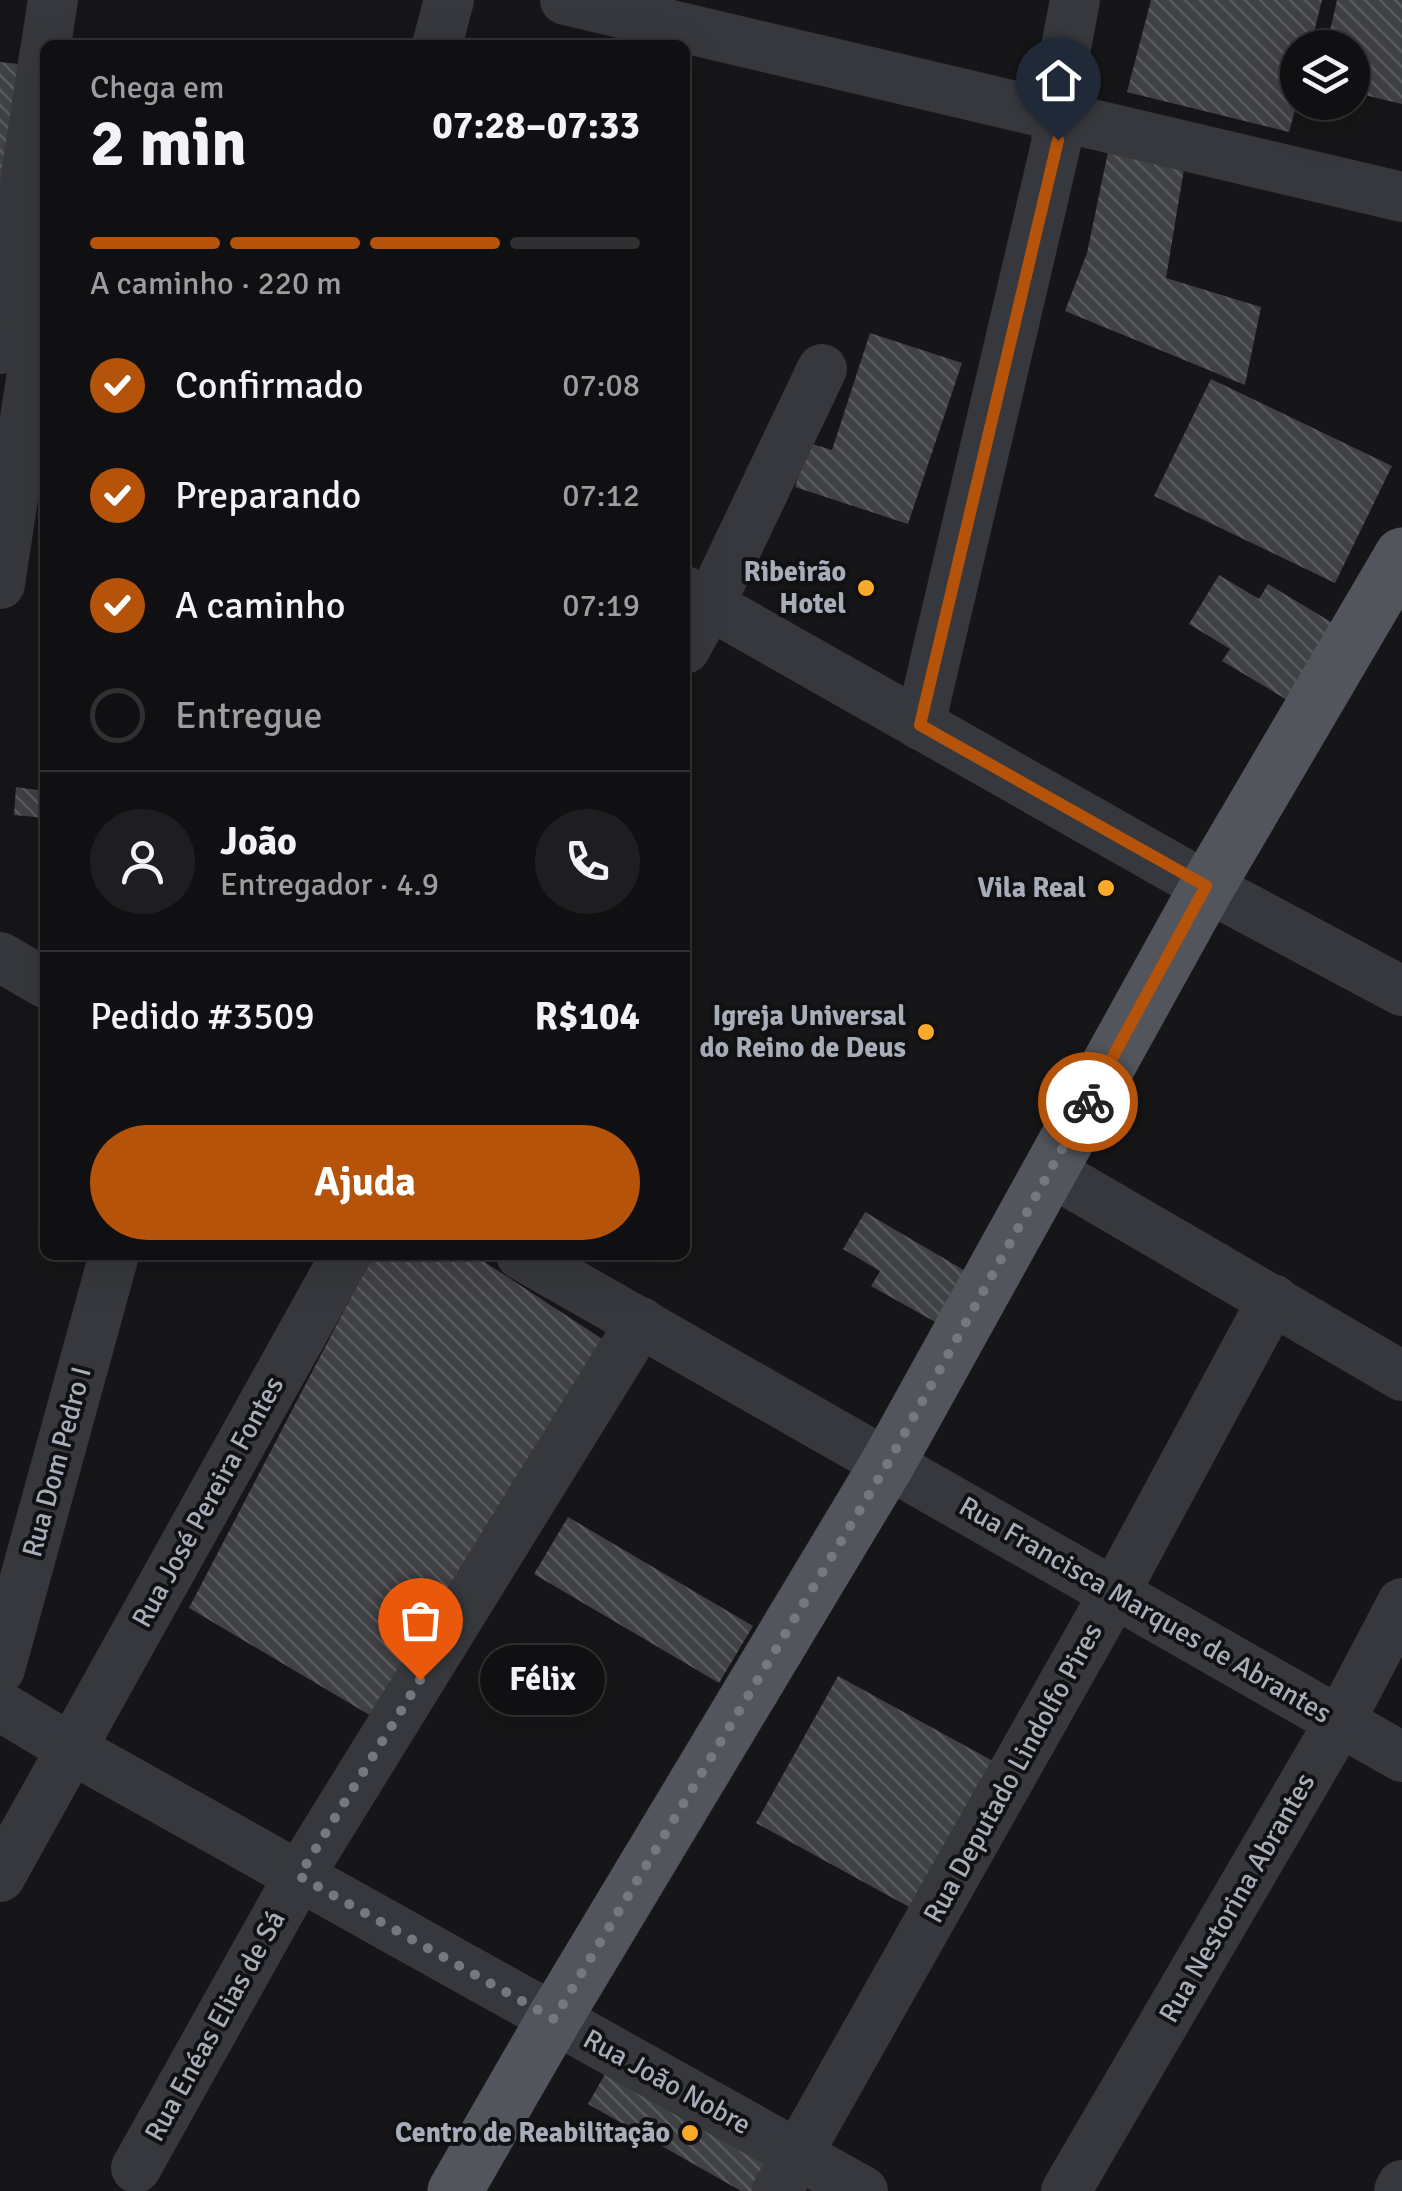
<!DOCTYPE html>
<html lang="pt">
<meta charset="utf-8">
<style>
body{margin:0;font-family:Signika,sans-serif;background:#1e1e20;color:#f1f3f6;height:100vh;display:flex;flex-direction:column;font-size:38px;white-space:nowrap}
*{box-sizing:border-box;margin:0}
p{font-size:32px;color:#9c9d9f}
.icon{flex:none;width:55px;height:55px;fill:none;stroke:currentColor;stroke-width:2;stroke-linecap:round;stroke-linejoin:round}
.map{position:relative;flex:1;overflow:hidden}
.drawer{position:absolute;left:40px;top:40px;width:650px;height:1220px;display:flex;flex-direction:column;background:#101012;border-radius:15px;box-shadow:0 10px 40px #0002,0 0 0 2px #303032}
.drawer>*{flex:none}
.tools{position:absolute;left:1280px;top:30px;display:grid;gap:20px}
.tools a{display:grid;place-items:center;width:90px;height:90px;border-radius:50%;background:#101012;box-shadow:0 10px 40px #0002,0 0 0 2px #303032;font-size:50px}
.pin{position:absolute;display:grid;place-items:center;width:85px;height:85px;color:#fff;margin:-102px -42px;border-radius:50% 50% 50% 0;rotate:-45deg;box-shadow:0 0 10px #0007}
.pin .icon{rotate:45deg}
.courier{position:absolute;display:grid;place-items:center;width:100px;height:100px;margin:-50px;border:8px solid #b45309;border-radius:50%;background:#fff;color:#222;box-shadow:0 2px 12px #0007}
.bubble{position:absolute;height:70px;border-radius:35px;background:#101012;box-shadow:0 10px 40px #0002,0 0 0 2px #303032;font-size:32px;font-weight:800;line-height:70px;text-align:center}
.summary em{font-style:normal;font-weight:800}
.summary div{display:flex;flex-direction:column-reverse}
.summary{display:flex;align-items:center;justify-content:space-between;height:170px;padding:0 50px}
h1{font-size:65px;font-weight:800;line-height:75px}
.bar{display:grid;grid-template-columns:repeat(4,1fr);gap:15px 10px;align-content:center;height:120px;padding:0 50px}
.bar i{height:12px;border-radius:8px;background:#303032}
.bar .on{background:#b45309}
.bar p{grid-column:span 4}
.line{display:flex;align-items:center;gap:25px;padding:0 50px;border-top:2px solid #303032}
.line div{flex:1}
.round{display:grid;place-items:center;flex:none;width:105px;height:105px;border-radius:52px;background:#1e1e20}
ol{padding:0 50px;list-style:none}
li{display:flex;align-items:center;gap:30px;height:110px}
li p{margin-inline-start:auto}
li .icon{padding:10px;border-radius:50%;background:#b45309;color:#fff;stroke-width:4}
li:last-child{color:#9c9d9f}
li i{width:55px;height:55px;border:5px solid #303032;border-radius:50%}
.button{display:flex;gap:20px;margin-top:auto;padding:20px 50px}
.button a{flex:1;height:115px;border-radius:60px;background:#b45309;color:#fff;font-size:40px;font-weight:800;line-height:115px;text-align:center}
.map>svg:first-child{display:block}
</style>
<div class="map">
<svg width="1402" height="2191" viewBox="0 0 1402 2191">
<defs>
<pattern id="building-back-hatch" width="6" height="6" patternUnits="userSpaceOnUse" patternTransform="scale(2.5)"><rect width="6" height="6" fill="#404145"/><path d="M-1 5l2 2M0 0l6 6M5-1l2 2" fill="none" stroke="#595a5e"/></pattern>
</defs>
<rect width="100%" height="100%" fill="#161618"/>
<g fill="url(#building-back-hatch)">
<path d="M1151,0H1322L1310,48H1298V99L1289,132L1127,92Z"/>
<path d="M1337,0H1402V104L1352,92V48H1326Z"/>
<path d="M0,62L36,66L0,240Z"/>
<path d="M1109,147L1185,163L1166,278L1261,307L1245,385L1065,311L1087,253Z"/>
<path d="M870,333L962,363L908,524L795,487L809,443L832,450Z"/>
<path d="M1211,379L1392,466L1335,583L1154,496Z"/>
<path d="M1219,575L1259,599L1268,584L1336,625L1289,701L1222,661L1230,649L1189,624Z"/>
<path d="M16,787L45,791V818L14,815Z"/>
<path d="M865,1212L967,1272L937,1323L871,1286L880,1271L843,1249Z"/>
<path d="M373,1255H474L619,1350L373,1717L189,1608Z"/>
<path d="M568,1517L753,1626L719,1683L534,1574Z"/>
<path d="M838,1676L1002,1766L920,1913L756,1823Z"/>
<path d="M613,2060L791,2162L774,2191H741L588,2104Z"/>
</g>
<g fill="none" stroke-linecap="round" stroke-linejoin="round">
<g stroke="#36383d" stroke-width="50">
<path d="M565,0L1402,197"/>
<path d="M46,45L53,0"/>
<path d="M437,45L449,0"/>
<path d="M0,349L45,50"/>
<path d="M0,584L45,287"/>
<path d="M685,591L1207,887L1402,991"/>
<path d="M685,649L710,604L822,369"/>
<path d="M920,725L1057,140L1053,116L1075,0"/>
<path d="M0,957L45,983"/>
<path d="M1050,1171L1402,1376"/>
<path d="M521,1255L1402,1757"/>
<path d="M0,1669L114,1255"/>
<path d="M0,1706L70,1748L863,2191"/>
<path d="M0,1877L346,1255"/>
<path d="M136,2168L299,1876L641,1322"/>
<path d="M777,2191L1115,1592L1273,1299"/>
<path d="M1066,2191L1339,1723L1402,1603"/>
<path d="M1399,2191L1402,2185"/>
</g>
<path stroke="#52555c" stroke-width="55" d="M455,2191L554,2019L888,1463L1207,887L1402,555"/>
</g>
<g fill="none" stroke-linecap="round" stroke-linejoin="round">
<path stroke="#747881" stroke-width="10" stroke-dasharray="0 18" d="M420,1680L299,1876L554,2019L888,1463L1088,1102"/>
<path stroke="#b45309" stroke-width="12" d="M1058,140L920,725L1206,886L1088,1102"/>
</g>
<g fill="#fca82a" stroke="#111113" stroke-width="4">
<circle cx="866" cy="588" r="10"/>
<circle cx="1106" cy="888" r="10"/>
<circle cx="926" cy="1032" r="10"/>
<circle cx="690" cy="2133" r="10"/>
</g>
<g text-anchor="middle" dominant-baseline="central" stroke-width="8" stroke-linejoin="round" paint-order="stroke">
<g font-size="28" font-weight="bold" fill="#a7adb9" stroke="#111113" text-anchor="end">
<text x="846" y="572">Ribeirão<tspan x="846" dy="32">Hotel</tspan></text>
<text x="1086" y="888">Vila Real</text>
<text x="906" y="1016">Igreja Universal<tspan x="906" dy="32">do Reino de Deus</tspan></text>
<text x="670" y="2133">Centro de Reabilitação</text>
</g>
<g font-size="28" fill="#a7adb9" stroke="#111113">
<text transform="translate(57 1462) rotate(-75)">Rua Dom Pedro I</text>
<text transform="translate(208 1502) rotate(-61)">Rua José Pereira Fontes</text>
<text transform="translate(1145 1610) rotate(30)">Rua Francisca Marques de Abrantes</text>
<text transform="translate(1013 1773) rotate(-61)">Rua Deputado Lindolfo Pires</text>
<text transform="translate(1237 1898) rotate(-60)">Rua Nestorina Abrantes</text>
<text transform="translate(215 2026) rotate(-61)">Rua Enéas Elias de Sá</text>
<text transform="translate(667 2082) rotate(29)">Rua João Nobre</text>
</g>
</g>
</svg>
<div class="tools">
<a><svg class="icon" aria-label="layers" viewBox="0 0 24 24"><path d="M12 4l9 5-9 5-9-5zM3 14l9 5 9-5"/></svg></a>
</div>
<div class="pin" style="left:420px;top:1680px;background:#ea580c"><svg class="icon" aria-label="bag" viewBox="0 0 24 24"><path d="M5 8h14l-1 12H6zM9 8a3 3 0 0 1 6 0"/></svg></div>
<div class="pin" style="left:1058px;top:140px;background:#1f2937"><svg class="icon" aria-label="home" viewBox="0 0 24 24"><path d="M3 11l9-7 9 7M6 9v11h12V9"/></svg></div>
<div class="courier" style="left:1088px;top:1102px"><svg class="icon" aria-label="bike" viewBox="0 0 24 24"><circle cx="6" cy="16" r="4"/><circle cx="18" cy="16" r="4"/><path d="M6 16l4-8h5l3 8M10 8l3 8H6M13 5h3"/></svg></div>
<div class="bubble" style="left:480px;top:1645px;width:125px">Félix</div>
<section class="drawer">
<div class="summary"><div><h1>2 min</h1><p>Chega em</p></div><em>07:28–07:33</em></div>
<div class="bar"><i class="on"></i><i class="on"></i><i class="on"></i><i></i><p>A caminho · 220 m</p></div>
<ol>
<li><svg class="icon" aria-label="check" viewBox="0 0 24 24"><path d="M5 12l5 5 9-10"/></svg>Confirmado<p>07:08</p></li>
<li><svg class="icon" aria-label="check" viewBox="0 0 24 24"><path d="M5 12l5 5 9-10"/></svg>Preparando<p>07:12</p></li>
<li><svg class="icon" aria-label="check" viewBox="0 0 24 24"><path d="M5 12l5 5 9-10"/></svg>A caminho<p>07:19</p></li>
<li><i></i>Entregue</li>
</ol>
<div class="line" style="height:180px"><a class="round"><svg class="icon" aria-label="person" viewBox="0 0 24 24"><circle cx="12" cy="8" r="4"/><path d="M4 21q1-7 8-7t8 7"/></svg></a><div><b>João</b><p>Entregador · 4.9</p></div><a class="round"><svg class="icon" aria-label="phone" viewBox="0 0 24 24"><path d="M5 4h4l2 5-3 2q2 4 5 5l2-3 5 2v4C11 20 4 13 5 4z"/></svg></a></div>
<div class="line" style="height:130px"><div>Pedido #3509</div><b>R$104</b></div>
<div class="button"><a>Ajuda</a></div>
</section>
</div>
